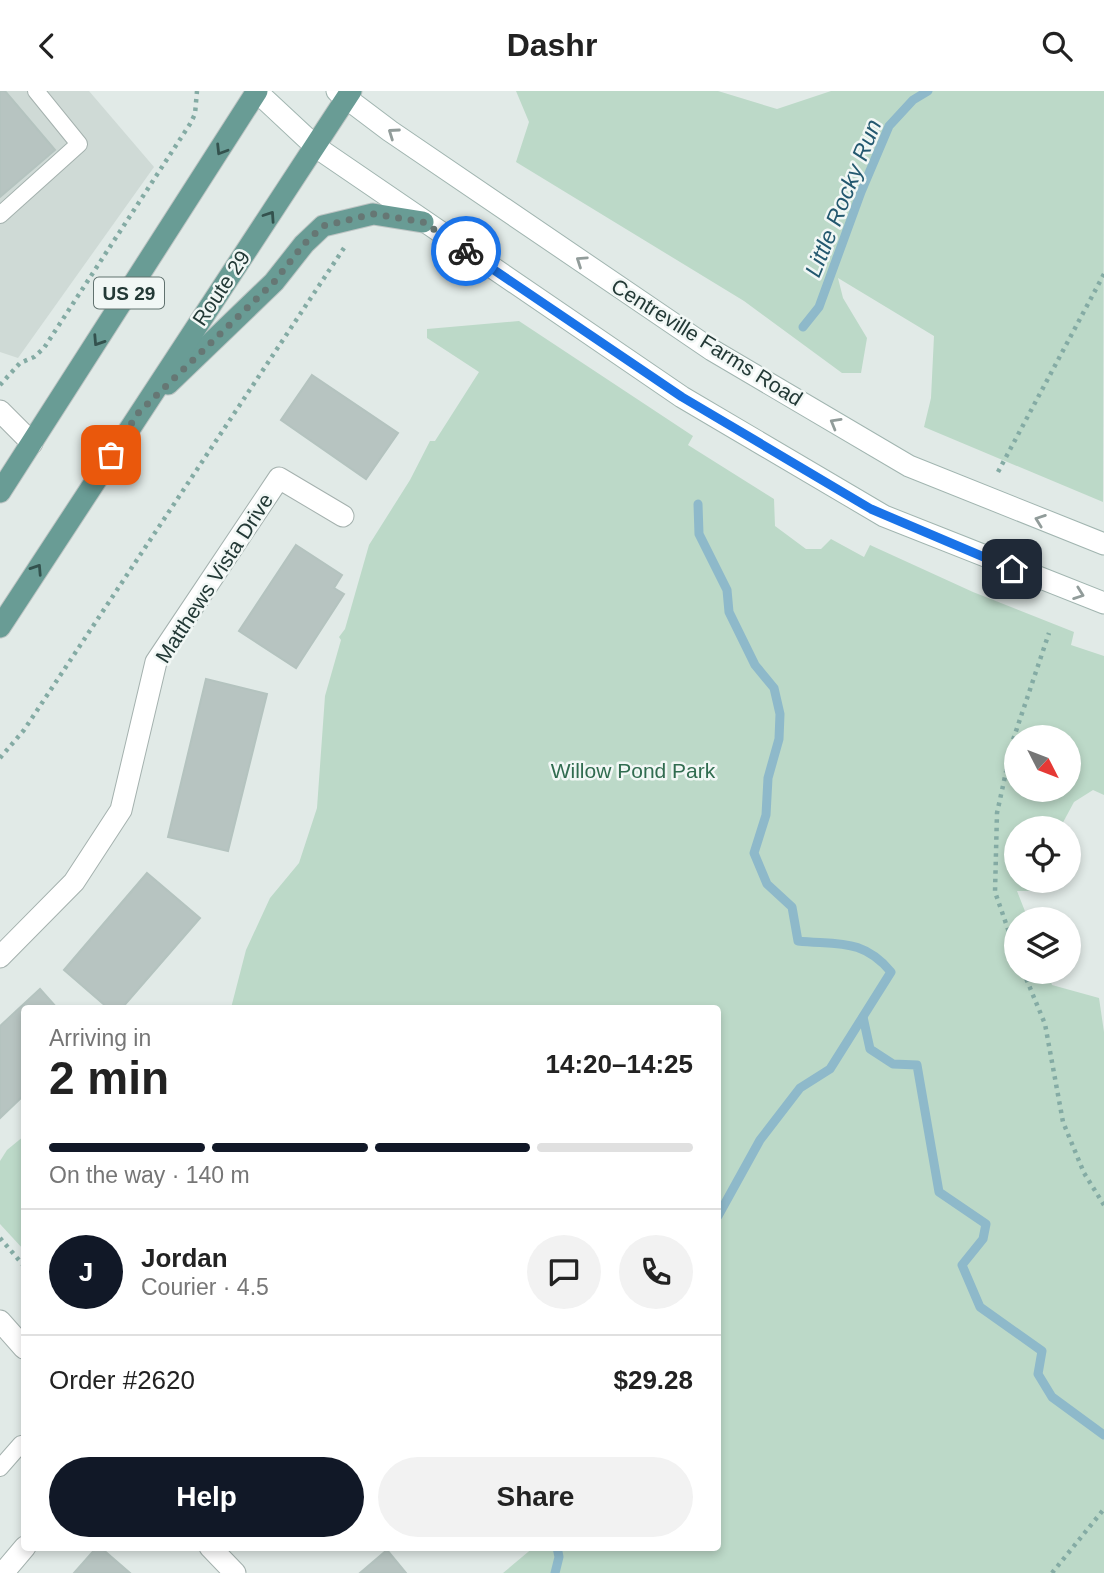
<!DOCTYPE html>
<meta charset="utf-8">
<style>
body{margin:0;font-family:Helvetica,sans-serif;background:#f2f2f2;color:#222;height:100vh;display:flex;flex-direction:column;font-size:26px;white-space:nowrap}
*{box-sizing:border-box;margin:0}
p{font-size:23px;color:#767676}
.icon{flex:none;width:38px;height:38px;fill:none;stroke:currentColor;stroke-width:2;stroke-linecap:round;stroke-linejoin:round}
.map{position:relative;flex:1;overflow:hidden}
.side{position:absolute;left:21px;top:914px;width:700px;height:546px;display:flex;flex-direction:column;background:#fff;border-radius:7px;box-shadow:0 4px 10px #0003}
.side>*{flex:none}
.needle{width:46px;rotate:132deg}
.controls{position:absolute;left:1004px;top:634px;display:grid;gap:14px}
.controls a{display:grid;place-items:center;width:77px;height:77px;border-radius:50%;background:#fff;box-shadow:0 4px 10px #0003;font-size:35px}
.pin{position:absolute;display:grid;place-items:center;width:60px;height:60px;color:#fff;margin:-30px;border-radius:14px;box-shadow:0 4px 10px #0006}
.courier{position:absolute;display:grid;place-items:center;width:70px;height:70px;margin:-35px;border:5px solid #1a73e8;border-radius:50%;background:#fff;color:#222;box-shadow:0 2px 9px #0007}
.summary em{font-style:normal;font-weight:700}
.summary div{display:flex;flex-direction:column-reverse}
.summary{display:flex;align-items:center;justify-content:space-between;height:119px;padding:0 28px}
h1{font-size:46px;font-weight:700;line-height:52px}
.bar{display:grid;grid-template-columns:repeat(4,1fr);gap:10px 7px;align-content:center;height:84px;padding:0 28px}
.bar i{height:9px;border-radius:5px;background:#e0e0e0}
.bar .active{background:#111827}
.bar p{grid-column:span 4}
.line{display:flex;align-items:center;gap:18px;padding:0 28px;border-top:2px solid #e0e0e0}
.line div{flex:1}
.round{display:grid;place-items:center;flex:none;width:74px;height:74px;border-radius:37px;background:#f2f2f2}
.button{display:flex;gap:14px;margin-top:auto;padding:14px 28px}
.button a{flex:1;height:80px;border-radius:42px;background:#111827;color:#fff;font-size:28px;font-weight:700;line-height:80px;text-align:center}
.button a+a{background:#f2f2f2;color:#222}
header{display:flex;justify-content:space-between;align-items:center;height:91px;padding:0 28px;background:#fff;font-size:32px;font-weight:700}
.map>svg:first-child{display:block}
</style>
<header><svg class="icon" aria-label="back" viewBox="0 0 24 24"><path d="M15 5l-7 7 7 7"/></svg>Dashr<svg class="icon" aria-label="search" viewBox="0 0 24 24"><circle cx="10" cy="10" r="6"/><path d="M15 15l6 6"/></svg></header>
<div class="map">
<svg width="1104" height="1482" viewBox="0 0 1104 1482">
<rect width="100%" height="100%" fill="#e1eae7"/>
<path fill="#cfdad6" d="M0,0H89L154,76L18,267L0,261Z"/>
<g fill="#bcd9c8" fill-rule="evenodd">
<path d="M516,0H718L777,18L831,0H1104L1103,411L924,336L931,307L934,245L838,187L843,207L867,247L861,282H842L744,210L516,71L529,31Z"/>
<path d="M519,230L693,345L688,354L774,408L775,435L806,458H821L831,448L864,466L870,454L973,501L1074,541L1071,554L1104,565V704L1093,699L1074,711L1060,737H1017V789H1041L1030,800H1017L1028,828H1017V880H1047L1052,894L1099,907L1104,941V1482H503L534,1456H718V917H231L246,859L270,807L299,772L317,717L325,605L341,549L339,546L345,538L369,454L410,389L430,350H435L479,281L427,247V238ZM1017,646H1069V698H1017Z"/>
<path d="M24,1045V1159L0,1133V1070L7,1059Z"/>
</g>
<g fill="none" stroke-linecap="round" stroke-linejoin="round">
<g stroke="#8eb9ca" stroke-width="9">
<path d="M803,236L819,216L861,101L889,35L913,9L928,0"/>
<path d="M698,413L699,443L727,499L729,521L755,574L774,597L780,623L779,648L768,687L766,724L754,762L767,793L792,816L798,850C837,854 863,847 891,881L830,978L800,997L760,1049L718,1125"/>
<path d="M863,926L870,958L893,973L917,974L939,1101L986,1133L983,1148L962,1174L980,1216L1042,1260L1038,1283L1052,1306L1104,1344"/>
<path d="M555,1482L559,1466L557,1456"/>
</g>
</g>
<g fill="#b7c4c1" stroke="#b4c3bf" stroke-width="2">
<path d="M0,0H5L55,59L0,106Z"/>
<path d="M312,284L398,342L366,388L281,329Z"/>
<path d="M296,454L342,484L334,497L344,503L296,577L239,540Z"/>
<path d="M206,588L267,603L228,760L168,746Z"/>
<path d="M147,782L200,827L122,917H108L64,879Z"/>
<path d="M40,898L57,917H24V1004L0,1027V935Z"/>
<path d="M97,1456H100L130,1482H74Z"/>
<path d="M387,1459L406,1482H360Z"/>
</g>
<g fill="none" stroke-linecap="round" stroke-linejoin="round">
<g stroke="#a4b1ae" stroke-width="18">
<g id="lane">
<path d="M0,124L79,53L36,0"/>
<path d="M0,1377L21,1353"/>
</g>
</g>
<g stroke="#a4b1ae" stroke-width="23">
<g id="street">
<path d="M0,320L32,352"/>
<path d="M0,866L74,791L121,719L156,571L279,387L343,425"/>
<path d="M0,1230L24,1257"/>
<path d="M210,1456L235,1482"/>
<path d="M3,1482L25,1456"/>
</g>
</g>
<g stroke="#a1b5b0" stroke-width="23">
<g id="secondary">
<path d="M256,0L316,56L682,306L884,425L1104,512"/>
<path d="M337,0L390,40L712,259L909,375L1104,453"/>
</g>
</g>
<g stroke="#bdc4c3" stroke-width="23">
<g id="primary">
<path d="M168,293L274,191L304,153L323,135L373,123L423,131"/>
<path d="M0,401L257,0"/>
<path d="M0,536L351,0"/>
</g>
</g>
<g stroke="#84aba4" stroke-width="4.5" stroke-dasharray="3.5 5" stroke-linecap="butt">
<path d="M0,294L20,272L34,266L44,257L190,33L195,23L197,0"/>
<path d="M998,381L1104,183"/>
<path d="M0,667L24,639L344,157"/>
<path d="M1017,864L995,801L997,722L1013,649L1049,542"/>
<path d="M1023,880L1045,933L1063,1031L1084,1082L1104,1114"/>
<path d="M0,1147L24,1175"/>
<path d="M1052,1482L1104,1418"/>
</g>
<use href="#lane" stroke="#fff" stroke-width="16"/>
<use href="#street" stroke="#fff" stroke-width="21"/>
<use href="#secondary" stroke="#fff" stroke-width="21"/>
<use href="#primary" stroke="#699c95" stroke-width="21"/>
</g>
<defs><path id="oneway-chevron" d="M-2-3.5L2.5 0L-2 3.5" fill="none" stroke-width="1.6" stroke-linecap="round" stroke-linejoin="round" transform="scale(1.75)"/></defs>
<g stroke="#919c9a">
<use href="#oneway-chevron" transform="translate(393 42) rotate(-145)"/>
<use href="#oneway-chevron" transform="translate(581 170) rotate(-146)"/>
<use href="#oneway-chevron" transform="translate(835 332) rotate(-150)"/>
<use href="#oneway-chevron" transform="translate(1040 429) rotate(-160)"/>
<use href="#oneway-chevron" transform="translate(1079 503) rotate(20)"/>
</g>
<g stroke="#34524e">
<use href="#oneway-chevron" transform="translate(221 59) rotate(122)"/>
<use href="#oneway-chevron" transform="translate(270 125) rotate(-56)"/>
<use href="#oneway-chevron" transform="translate(98 250) rotate(123)"/>
<use href="#oneway-chevron" transform="translate(37 478) rotate(-57)"/>
</g>
<g fill="none" stroke-linecap="round" stroke-linejoin="round">
<path stroke="#667774" stroke-width="7" stroke-dasharray="0 12.6" d="M111,364L139,321L274,191L304,153L323,135L373,123L423,131L466,160"/>
<path stroke="#1a73e8" stroke-width="9" d="M466,160L682,306L871,418L1012,478"/>
</g>
<g text-anchor="middle" dominant-baseline="central" stroke-width="5" stroke-linejoin="round" paint-order="stroke">
<rect fill="#f1f7f5" stroke="#61726f" stroke-width="2" x="94" y="186.5" width="70" height="31" rx="5"/>
<g font-size="19" font-weight="bold" fill="#233936">
<text x="129" y="202">US 29</text>
</g>
<g font-size="21" fill="#233936" stroke="#f1f7f5">
<text transform="translate(221 197) rotate(-56)">Route 29</text>
<text transform="translate(707 251) rotate(32)">Centreville Farms Road</text>
<text transform="translate(214 487) rotate(-57)">Matthews Vista Drive</text>
</g>
<g font-size="21" fill="#316c50" stroke="#f1f7f5">
<text x="633" y="679">Willow Pond Park</text>
</g>
<g font-size="23" font-style="italic" fill="#23586f" stroke="#f1f7f5">
<text transform="translate(843 107) rotate(-68)">Little Rocky Run</text>
</g>
</g>
</svg>
<div class="controls">
<a><svg class="needle" viewBox="-14 -14 28 28"><path d="M0-13l5 13h-10z" fill="#e53935"/><path d="M0 13l5-13h-10z" fill="#767676"/></svg></a>
<a><svg class="icon" aria-label="locate" viewBox="0 0 24 24"><circle cx="12" cy="12" r="6"/><path d="M12 2v4M12 18v4M2 12h4M18 12h4"/></svg></a>
<a><svg class="icon" aria-label="layers" viewBox="0 0 24 24"><path d="M12 4l9 5-9 5-9-5zM3 14l9 5 9-5"/></svg></a>
</div>
<div class="pin" style="left:111px;top:364px;background:#ea580c"><svg class="icon" aria-label="bag" viewBox="0 0 24 24"><path d="M5 8h14l-1 12H6zM9 8a3 3 0 0 1 6 0"/></svg></div>
<div class="pin" style="left:1012px;top:478px;background:#1f2937"><svg class="icon" aria-label="home" viewBox="0 0 24 24"><path d="M3 11l9-7 9 7M6 9v11h12V9"/></svg></div>
<div class="courier" style="left:466px;top:160px"><svg class="icon" aria-label="bike" viewBox="0 0 24 24"><circle cx="6" cy="16" r="4"/><circle cx="18" cy="16" r="4"/><path d="M6 16l4-8h5l3 8M10 8l3 8H6M13 5h3"/></svg></div>
<section class="side">
<div class="summary"><div><h1>2 min</h1><p>Arriving in</p></div><em>14:20–14:25</em></div>
<div class="bar"><i class="active"></i><i class="active"></i><i class="active"></i><i></i><p>On the way · 140 m</p></div>
<div class="line" style="height:126px"><b class="round" style="background:#111827;color:#fff">J</b><div><b>Jordan</b><p>Courier · 4.5</p></div><a class="round"><svg class="icon" aria-label="chat" viewBox="0 0 24 24"><path d="M4 5h16v11H9l-5 4z"/></svg></a><a class="round"><svg class="icon" aria-label="phone" viewBox="0 0 24 24"><path d="M5 4h4l2 5-3 2q2 4 5 5l2-3 5 2v4C11 20 4 13 5 4z"/></svg></a></div>
<div class="line" style="height:91px"><div>Order #2620</div><b>$29.28</b></div>
<div class="button"><a>Help</a><a>Share</a></div>
</section>
</div>
